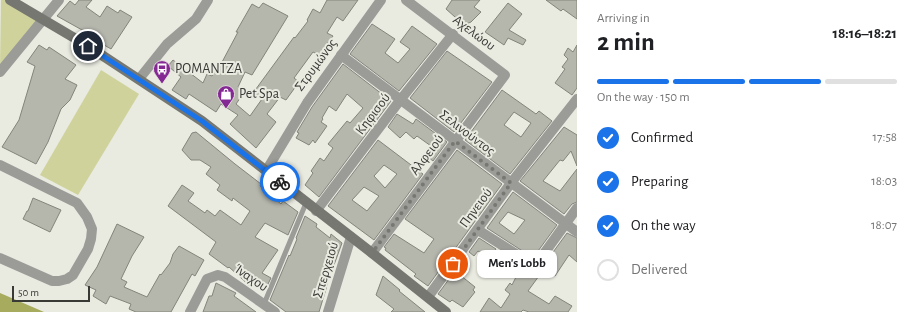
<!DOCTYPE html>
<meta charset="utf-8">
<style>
body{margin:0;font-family:"Alegreya Sans",sans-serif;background:#f6f6f6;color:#202124;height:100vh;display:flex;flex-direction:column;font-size:15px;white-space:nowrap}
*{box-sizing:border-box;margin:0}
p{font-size:13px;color:#757577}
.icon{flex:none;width:22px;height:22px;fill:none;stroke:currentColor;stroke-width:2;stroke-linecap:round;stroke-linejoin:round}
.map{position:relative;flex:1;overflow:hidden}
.side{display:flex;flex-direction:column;background:#fff;width:340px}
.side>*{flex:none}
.scale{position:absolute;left:12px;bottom:10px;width:78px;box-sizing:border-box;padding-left:4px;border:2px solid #393a36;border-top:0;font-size:11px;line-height:14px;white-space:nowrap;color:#393a36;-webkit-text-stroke:3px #e9eae0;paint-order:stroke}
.pin{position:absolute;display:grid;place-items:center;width:34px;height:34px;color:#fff;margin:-17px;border:2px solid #fff;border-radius:50%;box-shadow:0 1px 4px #0007}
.courier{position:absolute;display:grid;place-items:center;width:40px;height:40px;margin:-20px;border:3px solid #1a73e8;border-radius:50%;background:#fff;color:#222;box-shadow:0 1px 5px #0007}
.bubble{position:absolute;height:28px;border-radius:8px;background:#fff;box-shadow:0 1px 3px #0004;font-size:13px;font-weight:700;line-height:28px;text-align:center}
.headline em{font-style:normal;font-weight:700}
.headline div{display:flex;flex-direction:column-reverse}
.headline{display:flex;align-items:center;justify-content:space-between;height:68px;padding:0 20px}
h1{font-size:26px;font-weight:700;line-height:30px}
.bar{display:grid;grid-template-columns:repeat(4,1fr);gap:6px 4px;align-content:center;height:48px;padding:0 20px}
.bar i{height:5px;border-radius:3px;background:#e0e0e0}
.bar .current{background:#1a73e8}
.bar p{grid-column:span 4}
ol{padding:0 20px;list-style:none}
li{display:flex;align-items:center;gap:12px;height:44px}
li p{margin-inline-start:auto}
li .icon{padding:4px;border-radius:50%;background:#1a73e8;color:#fff;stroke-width:4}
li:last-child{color:#757577}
li i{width:22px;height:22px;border:2px solid #e0e0e0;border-radius:50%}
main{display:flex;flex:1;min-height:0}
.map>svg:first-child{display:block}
</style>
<main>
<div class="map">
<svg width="577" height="312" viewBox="0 0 577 312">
<rect width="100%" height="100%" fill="#e9eae0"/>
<g fill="#cfd39b">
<path d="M1,0H5L39,19L0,69Z"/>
<path d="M101,70L139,94L78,195L40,175Z"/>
</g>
<path fill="#a7ab5d" d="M0,293L44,312H0Z"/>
<g fill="#b5b6ac" stroke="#83847b" fill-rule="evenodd">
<path d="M79,0H92L86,7L100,17L107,6L118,13L120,10L132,17L111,49L99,42L100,40L57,16L70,1L75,5Z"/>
<path d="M327,0H358L343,21L337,17L327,33L333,36L319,55L313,52L294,78L299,82L286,100L280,97L267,114L276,122L256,148L230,124L238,115L221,104L216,112L189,94L186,99L172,90L181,77L168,66L173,60L203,83L207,74L212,76L221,64L238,32H236L252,4L259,8L263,3L288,16L252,75L245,72L238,87L245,91L236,104L250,116L262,99L253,93L294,37L295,38L308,21L307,20L313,9L320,13Z"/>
<path d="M452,0H480L474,7L481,12L471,22L464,25L446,9Z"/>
<path d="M546,0H577V19L563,9L561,11Z"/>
<path d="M508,3L522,14L509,30L526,40L523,45L508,38L504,45L485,32Z"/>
<path d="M372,24L395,39L385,53L398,63L410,49L400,42L412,26L437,44L399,91L350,54Z"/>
<path d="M39,45L47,50L49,47L76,65L65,79L77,85L70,100L61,109L48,142L36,164L2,147L19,120L35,66L27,62Z"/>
<path d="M577,45V88L572,95L555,83L565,69L562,67L568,59L564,55L568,48L573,52Z"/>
<path d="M447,51L492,82L454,132L410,98Z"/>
<path d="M343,64L391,101L319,197L305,185L313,173L311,171L320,158L324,161L333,148L328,144L347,121L350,123L363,108L347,94L336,111L329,106L322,118L323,119L321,122L327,126L315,143L313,140L309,145L296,138L299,133L297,132L312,107Z"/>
<path d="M502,90L536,114L539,111L552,121L510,174L465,140ZM514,112L531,123L521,137L504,125Z"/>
<path d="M397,114L413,124L416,119L447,142L433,161L425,155L431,146L417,136L414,139L406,132L400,138L388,127Z"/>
<path d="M564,127L577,135V166L571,151L563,161L560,160L543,181L560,191L577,169V202L572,204L564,214L520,181Z"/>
<path d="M196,132L235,164L261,184L260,186L281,204L283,201L298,212L288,235L265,223L255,237L278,250L262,273L271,278L267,286L257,281L251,287L229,267L228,268L209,254L216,242L168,206L182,185L194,193L188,201L205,213L207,210L215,216L220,210L241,225L250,211L233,198L232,201L217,190L220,185L206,174L211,167L200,160H191L182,150L192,133Z"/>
<path d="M378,140L423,174L374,240L328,206ZM384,165L397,174L385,188L374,176ZM364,187L379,196L367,211L352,200Z"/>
<path d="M457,150L502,184L428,286L414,276L416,274L385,250L386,248L384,247L394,234L424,253L434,239L405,219Z"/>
<path d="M513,192L557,225L530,262L529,266L531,271L535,272L540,270L567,233L577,238V262L569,255L555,276L544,269L528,291L549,304L555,296L572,306L568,312H529L523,310L521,312H480L489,298L501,308L510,294L505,290L510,283L512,285L522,265H527L530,260L527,254L487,228ZM508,212L525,220L514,234L499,223Z"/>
<path d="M33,198L61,210L50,232L23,219L27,211H28Z"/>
<path d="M305,216L317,224L316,227L330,238L331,234L342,243L334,265H331L326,289L319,312H286L270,300L289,255L290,256L297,239L296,238Z"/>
<path d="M117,224L144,237L132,256L121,279L127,282L124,287L147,297L160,274L161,275L170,263L173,254L179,246L204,260L195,276L192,274L171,312H136L129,309L131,304L110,296L106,304L93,296L96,290L85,285L97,267Z"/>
<path d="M479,238L496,249L489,259L478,251L474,256L469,252Z"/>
<path d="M455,271L475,287L473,290L475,292L463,307L452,300L450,302L438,294Z"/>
<path d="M383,276L400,290L399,291L425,312H391L394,309L376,295Z"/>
<path d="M216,283L236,293L234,296L256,312H203L209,296H212Z"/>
</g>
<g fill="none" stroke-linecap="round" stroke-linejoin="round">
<path stroke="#9b9c98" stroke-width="5" d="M264,304L306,203"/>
<g stroke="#9b9c98" stroke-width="10">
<path d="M341,55L577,232"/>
<path d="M0,72L59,0"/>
<path d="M139,79L167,44L196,19L208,0"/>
<path d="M0,165L77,203L87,217L92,229L91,239L88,249L73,275L67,279L59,281H52L0,258"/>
<path d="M266,171L307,103L381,0"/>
<path d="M316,211L401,99L453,34"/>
<path d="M478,230L524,259"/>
<path d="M372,253L505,75L406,0"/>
<path d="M535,266L577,208"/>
<path d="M428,297L511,183L577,99"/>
<path d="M190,312L207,279L218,275L225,277L275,312"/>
<path d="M328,312L351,237"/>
</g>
<path stroke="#767771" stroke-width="10" d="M10,0L88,46L202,121L372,253L446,312"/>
</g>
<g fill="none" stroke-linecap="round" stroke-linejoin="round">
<path stroke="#777872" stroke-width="4" stroke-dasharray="0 7.2" d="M280,182L372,253L455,141L511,183L453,264"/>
<path stroke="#1a73e8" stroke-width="5" d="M88,46L202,121L280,182"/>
</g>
<defs>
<g id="bus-pin" transform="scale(0.9)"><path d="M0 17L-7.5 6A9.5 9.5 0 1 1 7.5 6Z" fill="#842894" stroke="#e9eae0"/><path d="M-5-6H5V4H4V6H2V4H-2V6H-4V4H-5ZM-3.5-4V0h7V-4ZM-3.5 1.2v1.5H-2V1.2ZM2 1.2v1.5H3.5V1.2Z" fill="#fff"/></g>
<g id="shop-pin" transform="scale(0.9)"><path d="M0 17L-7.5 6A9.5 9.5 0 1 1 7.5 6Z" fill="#842894" stroke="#e9eae0"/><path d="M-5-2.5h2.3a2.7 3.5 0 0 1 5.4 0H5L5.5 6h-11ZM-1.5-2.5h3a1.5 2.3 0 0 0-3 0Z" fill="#fff"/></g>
</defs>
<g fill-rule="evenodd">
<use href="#bus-pin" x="162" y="69"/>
<use href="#shop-pin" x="226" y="94"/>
</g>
<g text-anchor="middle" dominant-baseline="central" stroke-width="4" stroke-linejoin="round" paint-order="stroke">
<g font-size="14" fill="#393a36" stroke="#e9eae0">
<text transform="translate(474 33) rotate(37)">Αχελώου</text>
<text transform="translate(316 65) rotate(-54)">Στρυμώνος</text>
<text transform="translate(373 114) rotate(-53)">Κηφισού</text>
<text transform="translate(467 133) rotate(37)">Σελινούντος</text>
<text transform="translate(427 155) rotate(-53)">Αλφειού</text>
<text transform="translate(476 208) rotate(-54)">Πηνειού</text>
<text transform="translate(326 270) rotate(-73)">Σπερχειού</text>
<text transform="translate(251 278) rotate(34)">Ίναχου</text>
</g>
<g font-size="14" fill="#393a36" stroke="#e9eae0" text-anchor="start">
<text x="175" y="69">ΡΟΜΑΝΤΖΑ</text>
<text x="239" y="94">Pet Spa</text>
</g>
</g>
</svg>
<div class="scale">50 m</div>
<div class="pin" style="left:453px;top:264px;background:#ea580c"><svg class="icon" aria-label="bag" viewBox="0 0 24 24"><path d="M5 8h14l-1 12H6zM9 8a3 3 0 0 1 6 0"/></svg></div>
<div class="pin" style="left:88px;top:46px;background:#1f2937"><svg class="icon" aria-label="home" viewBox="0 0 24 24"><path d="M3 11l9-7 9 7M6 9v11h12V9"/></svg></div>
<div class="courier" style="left:280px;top:182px"><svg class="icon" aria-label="bike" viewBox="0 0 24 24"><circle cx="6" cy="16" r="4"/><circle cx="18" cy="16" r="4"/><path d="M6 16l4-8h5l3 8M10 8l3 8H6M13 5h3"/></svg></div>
<div class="bubble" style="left:477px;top:250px;width:80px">Men's Lobb</div>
</div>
<section class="side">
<div class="headline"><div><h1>2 min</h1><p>Arriving in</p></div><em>18:16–18:21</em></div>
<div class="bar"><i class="current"></i><i class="current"></i><i class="current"></i><i></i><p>On the way · 150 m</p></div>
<ol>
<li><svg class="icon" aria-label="check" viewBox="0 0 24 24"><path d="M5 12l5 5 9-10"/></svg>Confirmed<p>17:58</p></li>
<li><svg class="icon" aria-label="check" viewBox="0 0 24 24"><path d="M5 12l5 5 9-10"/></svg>Preparing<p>18:03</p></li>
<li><svg class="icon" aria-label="check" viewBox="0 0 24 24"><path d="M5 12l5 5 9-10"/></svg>On the way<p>18:07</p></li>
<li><i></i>Delivered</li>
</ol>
</section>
</main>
